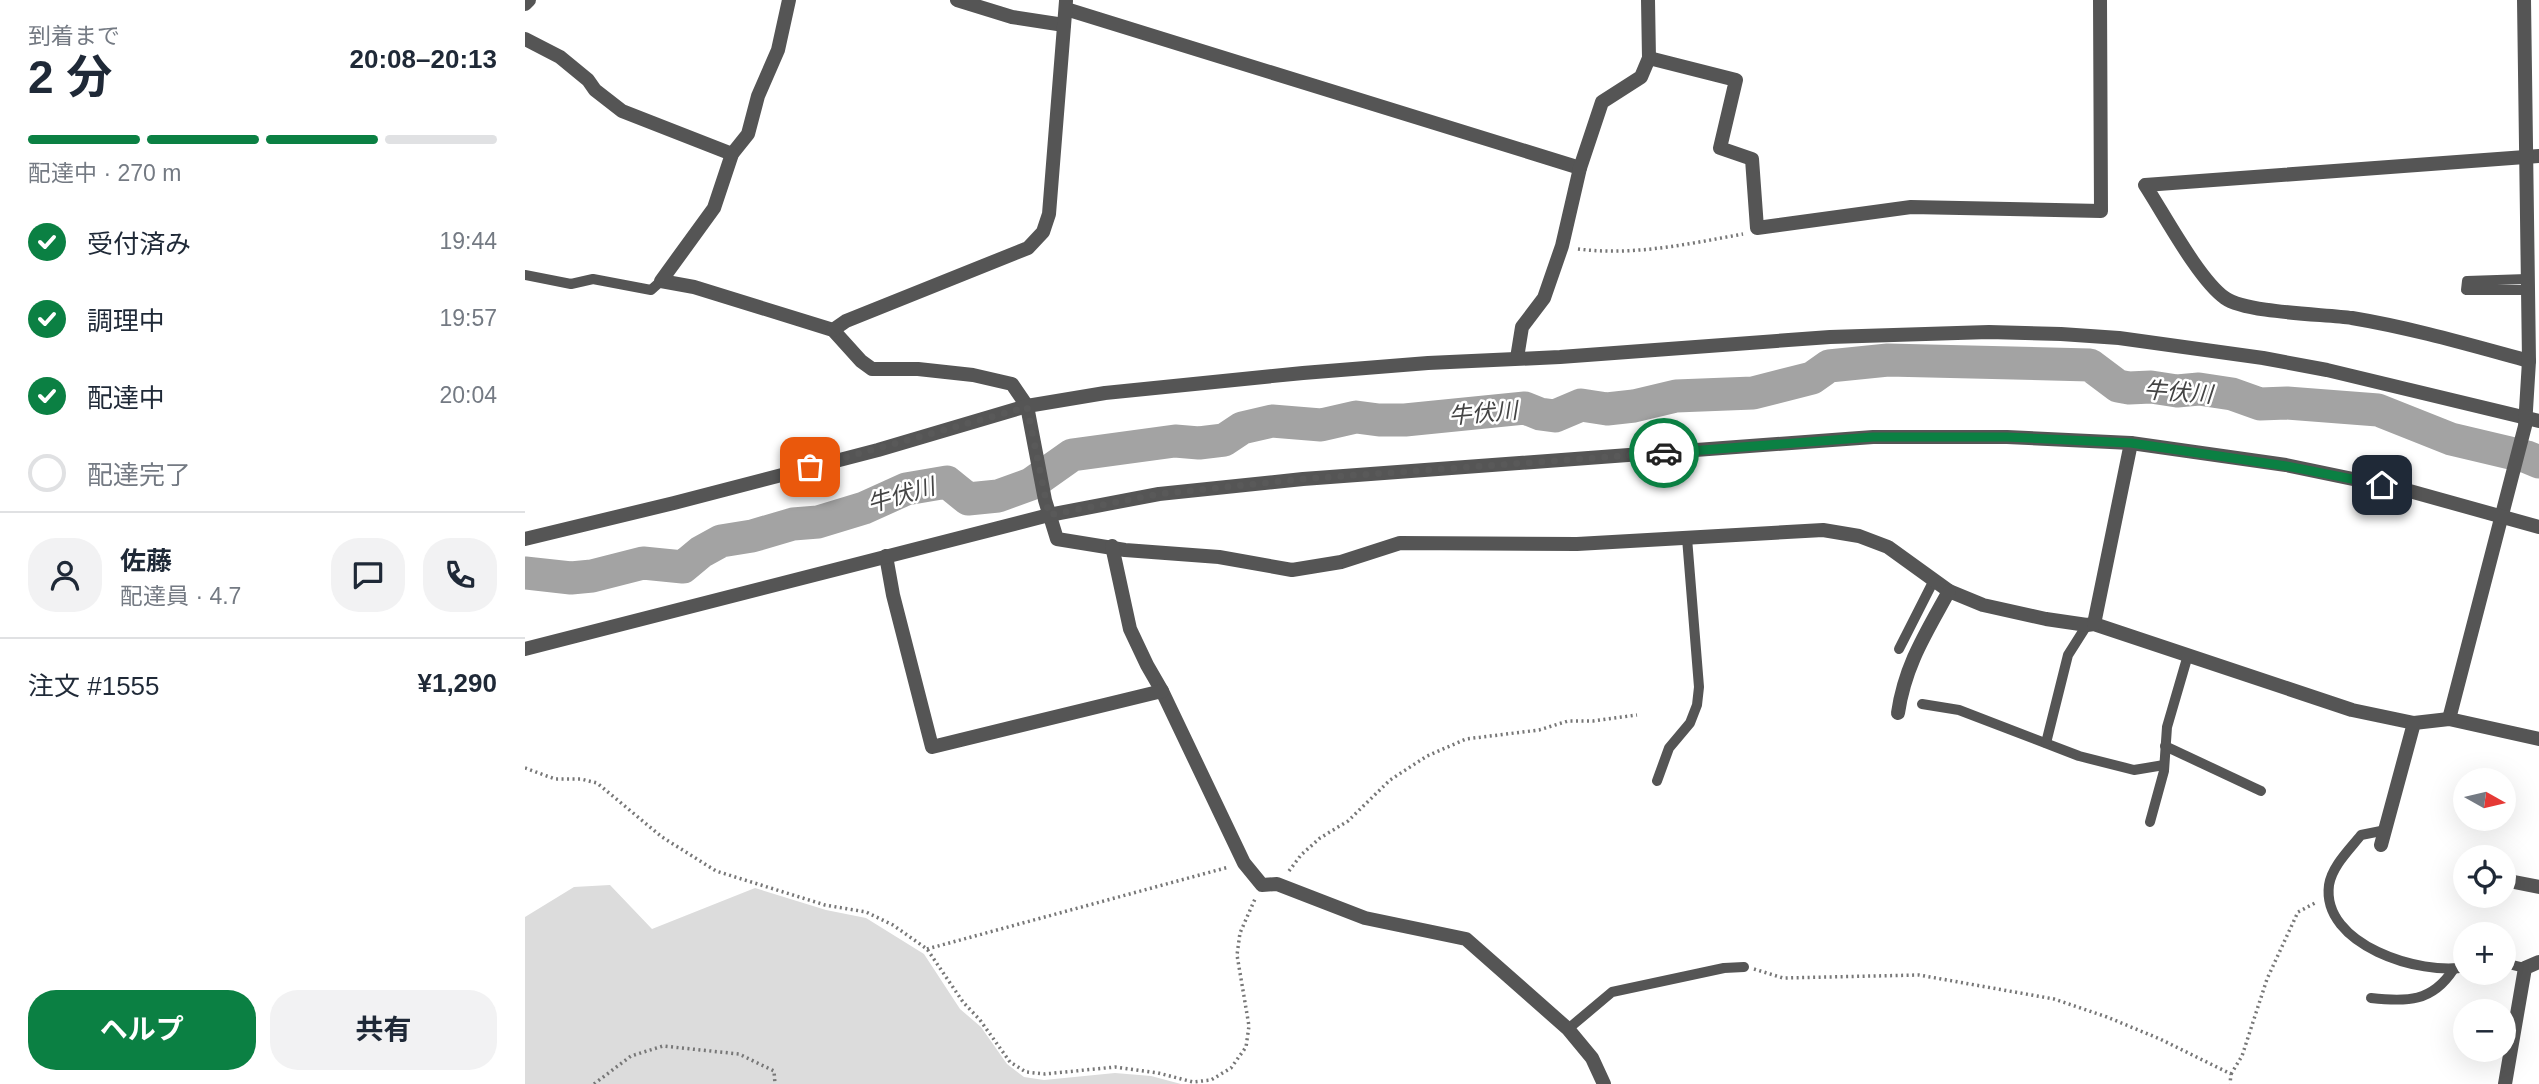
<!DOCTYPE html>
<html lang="ja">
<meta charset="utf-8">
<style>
body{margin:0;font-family:Arial,"Noto Sans JP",sans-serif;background:#f2f2f3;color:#1f2937;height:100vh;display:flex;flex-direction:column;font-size:26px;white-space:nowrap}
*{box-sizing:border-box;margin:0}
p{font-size:23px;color:#747a83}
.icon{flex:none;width:38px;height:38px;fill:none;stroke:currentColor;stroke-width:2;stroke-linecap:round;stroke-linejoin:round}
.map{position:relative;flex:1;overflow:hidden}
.details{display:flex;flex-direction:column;background:#fff;width:525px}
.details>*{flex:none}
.needle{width:46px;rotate:98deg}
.buttons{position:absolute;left:1928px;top:768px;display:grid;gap:14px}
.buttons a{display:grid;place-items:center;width:63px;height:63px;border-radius:50%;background:#fff;box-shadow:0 7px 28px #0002;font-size:35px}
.pin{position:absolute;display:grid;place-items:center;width:60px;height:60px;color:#fff;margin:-30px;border-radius:14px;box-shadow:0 4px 10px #0006}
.courier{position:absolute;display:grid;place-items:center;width:70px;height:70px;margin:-35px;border:5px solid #0b8043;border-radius:50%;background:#fff;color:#222;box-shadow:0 2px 9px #0007}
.head em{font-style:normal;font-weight:700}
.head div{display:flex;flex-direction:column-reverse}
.head{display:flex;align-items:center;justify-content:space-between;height:119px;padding:0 28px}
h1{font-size:46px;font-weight:700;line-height:52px}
.bar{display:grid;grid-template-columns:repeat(4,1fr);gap:10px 7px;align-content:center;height:84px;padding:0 28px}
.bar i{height:9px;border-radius:5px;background:#e0e1e3}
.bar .selected{background:#0b8043}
.bar p{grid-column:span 4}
.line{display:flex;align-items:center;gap:18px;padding:0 28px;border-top:2px solid #e0e1e3}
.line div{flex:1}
.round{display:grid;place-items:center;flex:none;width:74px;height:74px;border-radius:28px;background:#f2f2f3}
ol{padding:0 28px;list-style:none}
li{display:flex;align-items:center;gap:21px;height:77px}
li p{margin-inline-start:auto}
li .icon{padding:7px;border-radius:50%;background:#0b8043;color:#fff;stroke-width:4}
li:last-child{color:#747a83}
li i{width:38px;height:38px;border:4px solid #e0e1e3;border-radius:50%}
.action{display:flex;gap:14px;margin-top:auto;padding:14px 28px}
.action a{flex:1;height:80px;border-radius:28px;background:#0b8043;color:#fff;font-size:28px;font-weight:700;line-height:80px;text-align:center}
.action a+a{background:#f2f2f3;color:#1f2937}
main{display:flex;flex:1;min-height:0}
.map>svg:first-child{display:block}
</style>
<main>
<section class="details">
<div class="head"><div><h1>2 分</h1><p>到着まで</p></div><em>20:08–20:13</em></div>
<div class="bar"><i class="selected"></i><i class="selected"></i><i class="selected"></i><i></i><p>配達中 · 270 m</p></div>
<ol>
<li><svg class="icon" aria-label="check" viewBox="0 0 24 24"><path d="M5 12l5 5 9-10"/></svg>受付済み<p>19:44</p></li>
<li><svg class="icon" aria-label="check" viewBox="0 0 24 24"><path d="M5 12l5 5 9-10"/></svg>調理中<p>19:57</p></li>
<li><svg class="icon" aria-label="check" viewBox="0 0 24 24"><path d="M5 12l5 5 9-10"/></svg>配達中<p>20:04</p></li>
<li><i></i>配達完了</li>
</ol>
<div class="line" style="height:126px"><a class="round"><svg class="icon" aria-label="person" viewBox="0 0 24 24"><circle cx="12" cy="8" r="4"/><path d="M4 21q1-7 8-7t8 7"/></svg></a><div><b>佐藤</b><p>配達員 · 4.7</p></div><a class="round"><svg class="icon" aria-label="chat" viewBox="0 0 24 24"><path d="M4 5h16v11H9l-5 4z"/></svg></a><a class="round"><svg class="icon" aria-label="phone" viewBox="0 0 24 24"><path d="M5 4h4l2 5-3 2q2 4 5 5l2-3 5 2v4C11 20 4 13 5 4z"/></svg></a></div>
<div class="line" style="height:91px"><div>注文 #1555</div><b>¥1,290</b></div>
<div class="action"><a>ヘルプ</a><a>共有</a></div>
</section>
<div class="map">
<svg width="2014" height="1084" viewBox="0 0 2014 1084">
<rect width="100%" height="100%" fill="#fff"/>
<path fill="#dcdcdc" d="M85,885L127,929L230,888L301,910L341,918L399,954L435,1009L456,1027L482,1064L499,1077L519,1080L590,1073L626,1076L656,1084H0V917L49,887Z"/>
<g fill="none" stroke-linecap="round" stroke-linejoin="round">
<path stroke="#a3a3a3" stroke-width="33" d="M0,573L46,578L67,576L118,563L158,567L176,552L196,541L227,536L268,524L293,522L339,508L381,489L422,482L443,499L473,496L506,484L547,455L650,441L674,443L699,440L717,428L747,421L796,425L831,417L854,420H880L1000,408L1015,414L1030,416L1056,405L1082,409L1109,406L1151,396L1228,393L1287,378L1304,366L1363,360L1565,365L1593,386L1604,388L1626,387L1652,391L1674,389L1707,394L1735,404L1762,403L1853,410L1926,439L2002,457L2014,462"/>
<g stroke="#777" stroke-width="3.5" stroke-dasharray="2 3.5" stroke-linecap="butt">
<path d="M1053,249C1109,256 1163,244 1218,234"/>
<path d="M0,768L30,779H56L72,783L137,837L191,871L300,905L341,912L368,925L402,949L438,1002L455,1020L485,1062L501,1072L520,1074L590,1067L633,1073L668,1082L686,1080L706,1068L721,1047L724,1026L712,955L715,933L730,899"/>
<path d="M764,871L776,855L795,838L823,821L865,780L902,756L941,739L1014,730L1043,721H1068L1112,715"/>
<path d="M402,949L704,867"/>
<path d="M1229,969L1258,978L1394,975L1529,999L1582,1017L1635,1039L1706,1074L1705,1084"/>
<path d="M1706,1074L1717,1056L1742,979L1773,912L1792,902"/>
<path d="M69,1084L106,1056L138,1046L214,1054L249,1071L250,1084"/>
</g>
<g stroke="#555" stroke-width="10">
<path d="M0,275L46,284L68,279L126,290L136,281"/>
<path d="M2002,279L1942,281L1941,290H2002"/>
<path d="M1374,649L1409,580"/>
<path d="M1397,704L1434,710L1554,756L1609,770L1639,765"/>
<path d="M1521,743L1543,655L1562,625"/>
<path d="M1640,746L1736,791"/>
<path d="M1132,781L1144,748L1165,723L1172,705L1174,687L1162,538"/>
<path d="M1625,822L1639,771L1642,727L1663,655"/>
<path d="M1861,830L1836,835C1825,849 1807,866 1804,885C1796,945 1896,976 1941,967"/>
<path d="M1967,899L1968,896"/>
<path d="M1979,963L2000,968"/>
<path d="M1846,998C1882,1002 1907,1002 1928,970"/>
<path d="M1043,1029L1087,992L1199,968L1219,967"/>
</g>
<g stroke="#555" stroke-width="14">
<path d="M264,0L253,50L233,96L223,134L207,154L189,208L136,281L169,287L308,330L336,361L347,369H393L448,375L487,384L502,406L520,500L532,539L600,550L694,557L767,570L816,562L875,543L1052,544L1298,530L1334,536L1363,547L1424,591L1458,605L1521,619L1562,625L1569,624L1827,710L1889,723L1924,719L2014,739"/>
<path d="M432,0L487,17L539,25"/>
<path d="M0,4L4,0"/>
<path d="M541,9L1055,168"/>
<path d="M0,39L35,57L63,80L70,90L97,111L207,154"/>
<path d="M1124,58L1211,80L1195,148L1227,159L1232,228L1386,207L1576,211L1575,0"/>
<path d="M308,330L321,321L503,248L518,232L524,214L541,1"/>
<path d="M992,358L997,327L1019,298L1037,246L1055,168L1077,102L1116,77L1124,58L1123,0"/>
<path d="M2004,361C1945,345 1887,328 1827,318C1798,314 1721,313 1700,298C1674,280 1639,214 1620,185L2014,156"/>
<path d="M0,539L149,503L353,450L502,406L580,393L778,373L903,363L1035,357L1305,337L1464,332L1536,334L1594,338L1738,358L1802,370L2014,421"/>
<path d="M587,546L605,629L622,665L637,691L719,863L737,885L752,884L840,918L941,939L1043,1029L1067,1058L1079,1084"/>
<path d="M361,556L368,595L407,747L637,691"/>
<path d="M1569,624L1606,443"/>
<path d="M1373,713C1380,665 1401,633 1424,591"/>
<path d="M1924,719L2000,426L2004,361L1999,0"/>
<path d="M1856,845L1889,723"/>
<path d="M1979,880L2014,887"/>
<path d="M1980,1084L2000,968L2014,962"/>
</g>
<path stroke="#555" stroke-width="14" d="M0,649L524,515L634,494L778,479L1348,437H1482L1606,443L1761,465L1881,490L2014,527"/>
</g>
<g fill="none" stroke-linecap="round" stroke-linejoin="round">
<path stroke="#595959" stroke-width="7" stroke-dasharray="0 12.6" d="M285,467L502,407L524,515L634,494L778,479L1139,453"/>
<path stroke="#0b8043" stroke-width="9" d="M1139,453L1348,437H1482L1606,443L1761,466L1857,485"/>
</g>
<g text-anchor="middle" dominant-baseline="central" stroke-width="5" stroke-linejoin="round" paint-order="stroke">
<g font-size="23" font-style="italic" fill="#444" stroke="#fff">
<text transform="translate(1653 392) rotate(4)">牛伏川</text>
<text transform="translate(958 413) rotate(-5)">牛伏川</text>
<text transform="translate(376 495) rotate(-16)">牛伏川</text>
</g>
</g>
</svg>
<div class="buttons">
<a><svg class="needle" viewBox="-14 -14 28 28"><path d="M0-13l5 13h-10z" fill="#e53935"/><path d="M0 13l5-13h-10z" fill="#747a83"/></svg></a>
<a><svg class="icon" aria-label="locate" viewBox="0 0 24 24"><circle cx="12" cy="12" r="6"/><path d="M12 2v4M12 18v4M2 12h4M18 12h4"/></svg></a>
<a>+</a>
<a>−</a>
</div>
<div class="pin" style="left:285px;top:467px;background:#ea580c"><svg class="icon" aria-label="bag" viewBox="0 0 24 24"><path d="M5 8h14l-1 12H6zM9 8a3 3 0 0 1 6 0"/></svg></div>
<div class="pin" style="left:1857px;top:485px;background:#1f2937"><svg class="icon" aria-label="home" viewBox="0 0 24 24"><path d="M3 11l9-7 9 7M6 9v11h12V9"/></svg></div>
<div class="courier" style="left:1139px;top:453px"><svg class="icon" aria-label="car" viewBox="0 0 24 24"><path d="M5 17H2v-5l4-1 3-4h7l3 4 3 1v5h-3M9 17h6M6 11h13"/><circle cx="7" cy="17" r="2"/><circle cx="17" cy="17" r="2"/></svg></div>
</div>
</main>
